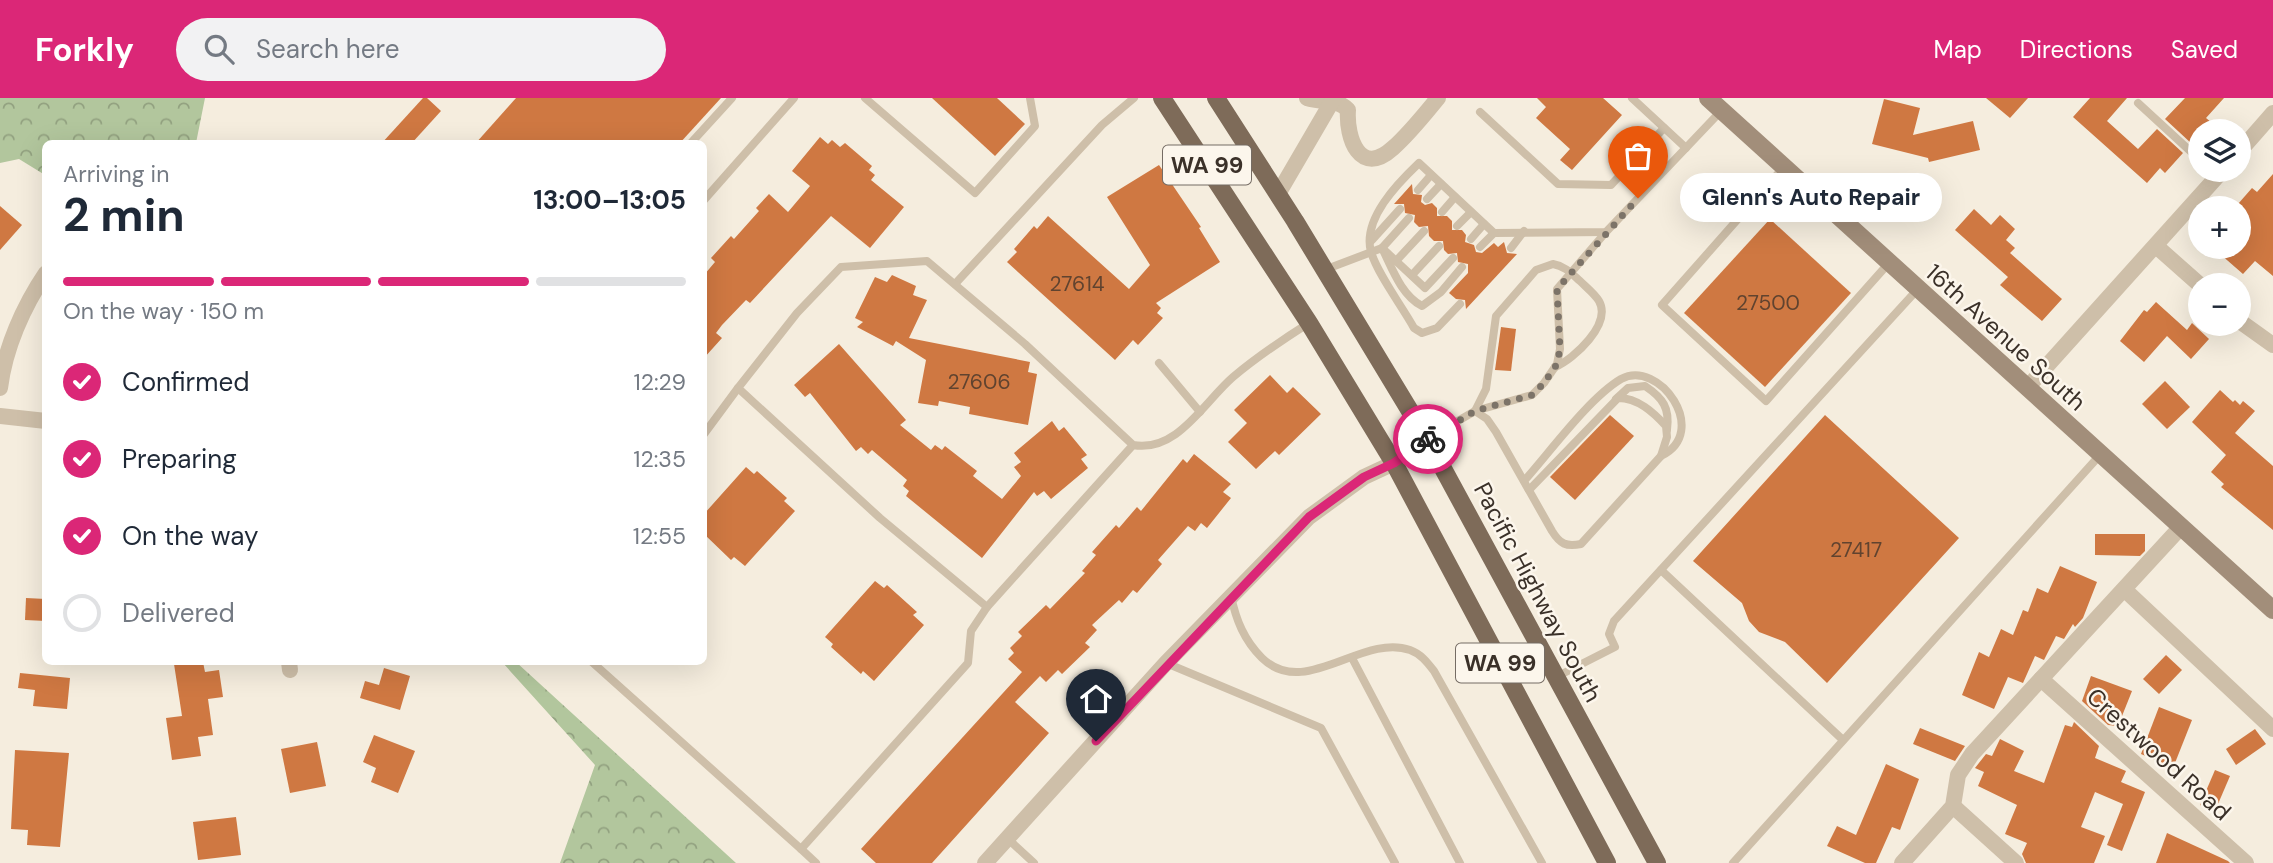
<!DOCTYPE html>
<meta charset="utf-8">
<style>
body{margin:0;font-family:"DM Sans",sans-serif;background:#f2f2f3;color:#1f2937;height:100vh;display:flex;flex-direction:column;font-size:26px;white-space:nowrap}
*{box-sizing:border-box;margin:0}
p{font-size:23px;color:#747a83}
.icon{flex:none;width:38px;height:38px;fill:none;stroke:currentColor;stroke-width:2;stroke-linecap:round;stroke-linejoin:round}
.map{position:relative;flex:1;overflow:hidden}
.side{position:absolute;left:42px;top:42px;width:665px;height:525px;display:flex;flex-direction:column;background:#fff;border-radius:10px;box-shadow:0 7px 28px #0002}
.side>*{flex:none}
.fabs{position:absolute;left:2188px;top:21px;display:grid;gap:14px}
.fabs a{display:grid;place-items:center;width:63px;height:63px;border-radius:50%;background:#fff;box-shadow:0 7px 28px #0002;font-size:35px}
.pin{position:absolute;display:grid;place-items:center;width:60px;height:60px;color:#fff;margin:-72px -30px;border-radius:50% 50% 50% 0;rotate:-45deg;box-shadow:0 0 7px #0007}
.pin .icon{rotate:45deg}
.courier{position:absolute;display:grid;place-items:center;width:70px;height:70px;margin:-35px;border:5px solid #db2777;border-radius:50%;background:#fff;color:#222;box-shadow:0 2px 9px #0007}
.bubble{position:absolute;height:49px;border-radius:24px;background:#fff;box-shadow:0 7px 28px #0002;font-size:23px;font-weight:700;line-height:49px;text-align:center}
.headline em{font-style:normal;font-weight:700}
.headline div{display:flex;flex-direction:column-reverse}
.headline{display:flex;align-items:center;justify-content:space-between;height:119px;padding:0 21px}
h1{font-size:46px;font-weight:700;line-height:52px}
.bar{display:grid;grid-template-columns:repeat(4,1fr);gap:10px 7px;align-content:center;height:84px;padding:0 21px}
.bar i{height:9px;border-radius:5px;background:#e0e1e3}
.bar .current{background:#db2777}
.bar p{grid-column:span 4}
ol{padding:0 21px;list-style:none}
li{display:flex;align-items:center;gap:21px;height:77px}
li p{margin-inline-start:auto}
li .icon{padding:7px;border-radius:50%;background:#db2777;color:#fff;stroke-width:4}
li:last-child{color:#747a83}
li i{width:38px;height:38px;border:4px solid #e0e1e3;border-radius:50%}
header{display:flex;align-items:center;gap:42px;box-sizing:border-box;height:98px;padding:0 35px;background:#db2777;color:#fff}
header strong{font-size:33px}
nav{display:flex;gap:38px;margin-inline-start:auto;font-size:24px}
.search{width:490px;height:63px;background:#f2f2f3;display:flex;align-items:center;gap:18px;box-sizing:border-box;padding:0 24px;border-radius:38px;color:#747a83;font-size:26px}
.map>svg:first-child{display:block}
</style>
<header>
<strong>Forkly</strong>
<div class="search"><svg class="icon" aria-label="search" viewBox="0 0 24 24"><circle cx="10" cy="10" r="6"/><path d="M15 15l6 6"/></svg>Search here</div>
<nav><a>Map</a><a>Directions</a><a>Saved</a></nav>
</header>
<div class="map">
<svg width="2273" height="765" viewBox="0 0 2273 765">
<defs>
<pattern id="forest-crowns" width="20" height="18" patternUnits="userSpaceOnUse" patternTransform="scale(1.75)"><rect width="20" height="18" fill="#b2c69d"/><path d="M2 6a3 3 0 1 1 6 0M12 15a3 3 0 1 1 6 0" fill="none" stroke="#92a180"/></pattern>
</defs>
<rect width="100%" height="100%" fill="#f5edde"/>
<g fill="url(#forest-crowns)">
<path d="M0,0H205L196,45L46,46L45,77L19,61L0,65Z"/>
<path d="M502,564H516L736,765H560L595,667Z"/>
</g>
<g fill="#cf7842">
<path d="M423,0H427L441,13L411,46H381Z"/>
<path d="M516,0H721L679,46H475Z"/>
<path d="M932,0H997L1025,26L995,58Z"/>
<path d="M1537,0H1603L1622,17L1572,72L1560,62L1570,51L1536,20L1546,9Z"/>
<path d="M1986,0H2028L2010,20Z"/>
<path d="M2090,0H2127L2107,23L2138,51L2157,31L2183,55L2165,75L2160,70L2147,85L2073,19Z"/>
<path d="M2185,0H2224L2206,20L2212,25L2204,33H2200V38L2192,46L2165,21Z"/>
<path d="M1884,1L1920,10L1913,37L1973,23L1980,52L1929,64L1928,60L1872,46Z"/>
<path d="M820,39L828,46L832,42L840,49L845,45L872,68L869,72L875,77L871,82L904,109L870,150L831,118L750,205L746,202L722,227L716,235L722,240L704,260V177L715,164L711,160L731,138L734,141L759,113L756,110L769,96L788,114L810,88L792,73Z"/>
<path d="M1159,67L1201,129L1199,130L1220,164L1156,205L1161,210L1157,215L1163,220L1138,247L1133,242L1115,262L1007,164L1017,154L1014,151L1034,128L1037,131L1048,118L1129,191L1150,167L1107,99Z"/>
<path d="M2273,76V178L2255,163L2243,176L2212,149H2238V106L2252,90L2257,94Z"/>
<path d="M1412,86L1413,96L1422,97L1421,104L1425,107L1432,105L1437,110V118H1447L1452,123V132H1462L1466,137L1465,144L1474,147L1476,154L1482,155L1494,145L1498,149L1504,144L1507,155L1517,156L1466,211L1465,202L1456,201L1449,195L1468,175V166L1458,164L1457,155L1448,156L1444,152L1443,143H1434L1429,138L1428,128L1419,129L1414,124L1415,117L1405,115L1404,106H1394Z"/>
<path d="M0,108L22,127L0,152Z"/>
<path d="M1974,111L1991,127L2000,117L2015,131L2006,142L2015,150L2010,155L2062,201L2042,223L2000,187L2008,179L1955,132Z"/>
<path d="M1770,121L1851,195L1765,289L1684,215Z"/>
<path d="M892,177L916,188L913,197L927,202L909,240L1030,264L1028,274L1037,276L1028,327L969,316L970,309L939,303L938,308L918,305L926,262L896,243L893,248L857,229L863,224L855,220L875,179L887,184Z"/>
<path d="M2156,204L2187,232L2192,225L2209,241L2191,261L2167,238L2144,264L2120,243L2144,212L2147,214Z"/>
<path d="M1501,229L1516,231L1511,273L1495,272Z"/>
<path d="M839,246L906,322L900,327L931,352L935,347L942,352L945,348L977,373L973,378L1002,401L1021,378L1014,369L1021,364L1014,355L1052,323L1059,333L1064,329L1087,357L1081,361L1088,370L1051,401L1044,393L1037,398L1034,394L982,460L906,398L909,393L903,388L907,382L872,352L868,356L861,349L856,353L810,295L805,299L794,287Z"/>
<path d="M1270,277L1287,295L1293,289L1321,316L1279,357L1275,353L1256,371L1228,344L1247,325L1234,312Z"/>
<path d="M2165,283L2190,309L2167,331L2142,306Z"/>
<path d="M2220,292L2233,304L2235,302L2240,307L2243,303L2255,313L2235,335L2273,368V432L2221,389L2224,386L2211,374L2226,357L2192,324Z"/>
<path d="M1610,317L1634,338L1575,402L1550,379Z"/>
<path d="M1825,317L1959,440L1827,585L1785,544L1759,534L1749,523L1742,505L1693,463Z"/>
<path d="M1194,356L1231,386L1223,394L1231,400L1207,430L1201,425L1195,433L1188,428L1158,462L1162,466L1137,495L1133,492L1122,505L1119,502L1092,527L1097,532L1085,545L1090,549L1062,576L1058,572L1046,584L1040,578L1015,604L1049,635L932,765H876L861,751L1022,574L1008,561L1014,555L1010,550L1022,538L1018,534L1046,507L1050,511L1085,475L1082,473L1096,457L1092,454L1116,427L1119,430L1137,409L1141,413L1183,361L1187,365Z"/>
<path d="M746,369L754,376L757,373L787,400L784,403L795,413L745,468L734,459L731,462L704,436V416Z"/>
<path d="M2095,436H2145V453L2140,458L2095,457Z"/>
<path d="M2060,468L2097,484L2083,520L2075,529L2073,526L2064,541L2056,538L2044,562L2035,558L2023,585L2008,579L1994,611L1962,597L1979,554L1989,559L2001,531L2013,537L2023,512L2028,514L2037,490L2048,495Z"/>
<path d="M875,483L884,490L887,487L917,514L913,517L924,527L874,583L863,573L861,576L831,549L833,546L825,539Z"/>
<path d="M26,500L46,501V523L25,522Z"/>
<path d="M2166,557L2182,572L2159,596L2143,581Z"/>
<path d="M203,564L205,574L219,572L223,599L208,601L213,637L198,639L201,658L172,662L166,620L182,618L174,566Z"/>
<path d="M384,570L410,578L400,612L360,600L365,583L379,587Z"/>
<path d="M20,575L70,580L67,611L33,608L35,592L18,590Z"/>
<path d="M2091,578L2132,593L2118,628L2108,627L2082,603Z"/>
<path d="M2159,609L2192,622L2173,670L2141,656Z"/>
<path d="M2074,624L2099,648L2095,660L2126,673L2121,684L2145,694L2122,753L2107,747L2123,706L2095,694L2081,729L2105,738L2094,765H2026L2022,756L2027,745L2005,736L2017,707L1978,688L1984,674L1975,670L1986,656L1992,658L2000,641L2024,653L2014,673L2044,685L2065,627L2072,629Z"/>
<path d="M1920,630L1965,648L1955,663L1913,646Z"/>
<path d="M2255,631L2266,646L2236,667L2226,651Z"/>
<path d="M374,637L415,653L398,695L371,684L376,670L363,664Z"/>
<path d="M317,644L326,688L290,695L281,651Z"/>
<path d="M15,652L69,655L60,749L27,747L28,732L11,731Z"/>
<path d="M1886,666L1919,681L1900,732L1892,729L1876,765H1865L1827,748L1837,728L1856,737Z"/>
<path d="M2215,672L2230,678L2215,713L2200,707Z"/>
<path d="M236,719L241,757L198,762L193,724Z"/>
<path d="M2167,735L2228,763L2230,765H2156Z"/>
</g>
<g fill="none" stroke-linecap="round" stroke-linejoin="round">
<g stroke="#cebfa9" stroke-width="8">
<path d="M865,0L975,95L1035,28L1030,0"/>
<path d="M1632,0L1686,50"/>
<path d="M2138,5L2200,62"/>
<path d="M1480,14L1558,86L1611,87L1664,30"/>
<path d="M690,46L732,0"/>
<path d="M1783,70L1662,207L1766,303L1888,166"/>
<path d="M1418,92L1431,77"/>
<path d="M1427,101L1441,86"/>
<path d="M704,102L794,0"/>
<path d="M1442,114L1455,99"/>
<path d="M1409,120L1382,150C1392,170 1401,197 1422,208L1441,194L1462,169"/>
<path d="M1457,128L1471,114"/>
<path d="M1471,141L1484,126"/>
<path d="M1372,142L1400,111"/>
<path d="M1480,149L1494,135L1606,134L1721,13"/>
<path d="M1511,150L1524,133"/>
<path d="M1396,163L1424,133"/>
<path d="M1324,172L1382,150L1425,190L1453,160"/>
<path d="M1412,177L1439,148"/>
<path d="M955,186L1102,27L1134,0"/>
<path d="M1460,206L1437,230L1422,235L1414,230C1402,208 1378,177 1371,154C1362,121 1398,85 1419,65L1494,135"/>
<path d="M1159,265L1200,314"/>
<path d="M1616,301L1628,290L1645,288C1663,300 1670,310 1667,332"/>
<path d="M704,336L738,290"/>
<path d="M1427,341L1475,313L1532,297L1544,285L1557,266L1560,251L1557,191L1606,134"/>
<path d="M1133,347L987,509L880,420L738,290L797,215L841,169L927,163L1025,246L1133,347C1177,355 1204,304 1233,279C1257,259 1282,242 1309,225"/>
<path d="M1524,383C1550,354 1589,300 1621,281C1659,260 1711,334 1661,358L1581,446C1566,449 1560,446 1552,433L1496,334L1487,321L1475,313L1486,291L1496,218L1536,172L1553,166C1565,168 1572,176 1580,183C1586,189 1595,196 1599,203C1612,226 1574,261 1555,269"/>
<path d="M1529,392L1618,300C1638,300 1653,314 1666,328L1667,339L1661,358"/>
<path d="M1661,472L1843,642"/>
<path d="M1231,498C1236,522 1244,542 1262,560C1305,602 1362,535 1410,552C1421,556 1427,564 1434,573L1542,765"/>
<path d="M1352,560L1460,765"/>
<path d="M592,564L801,751L968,565L971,533L987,509"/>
<path d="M1166,565L1321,630L1395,765"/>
<path d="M1556,579L1615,549L1609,536L1614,523L1917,192"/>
<path d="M1007,740L1034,765"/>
<path d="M801,751L816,765"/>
<path d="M1733,765L2100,357"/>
</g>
<g stroke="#cebfa9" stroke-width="16">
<path d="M1307,0C1323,5 1337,0 1348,12C1346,40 1360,80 1393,50C1409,36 1424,17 1438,0"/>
<path d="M2238,55L2273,15"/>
<path d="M1278,96L1334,0"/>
<path d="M2156,148L2200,187"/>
<path d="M2238,222L2273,247"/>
<path d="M0,290C5,250 23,209 46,175"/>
<path d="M2027,290L2223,72"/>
<path d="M0,318L46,323"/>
<path d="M2125,492L2273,631"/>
<path d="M289,564L290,572"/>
<path d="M2041,581L2246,765"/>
<path d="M1953,708L2016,765"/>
<path d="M985,765L1166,565L1309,419L1364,379L1394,365L1427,341"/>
<path d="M1902,765L1953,708L1958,677L1972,656L2180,430"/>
</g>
<path stroke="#a28e7a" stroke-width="18" d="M1708,0L2273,512"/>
<g stroke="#7e6b59" stroke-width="18">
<path d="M1162,0L1309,225L1394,365L1607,765"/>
<path d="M1216,0L1295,123L1427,341L1657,765"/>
</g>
</g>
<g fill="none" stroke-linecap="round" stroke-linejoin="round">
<path stroke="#7c7368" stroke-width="7" stroke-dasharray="0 12.6" d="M1428,341L1475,313L1532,297L1544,285L1557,266L1560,251L1557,191L1638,100"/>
<path stroke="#db2777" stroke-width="9" d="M1096,643L1309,419L1364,379L1394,365L1428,341"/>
</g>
<g text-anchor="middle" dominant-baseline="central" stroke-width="5" stroke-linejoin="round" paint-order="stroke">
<g font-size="21" fill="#60432f">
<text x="1077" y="186">27614</text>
<text x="1768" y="205">27500</text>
<text x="979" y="284">27606</text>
<text x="1856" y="452">27417</text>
</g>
<g fill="#fcf6ec" stroke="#756c64" stroke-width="2">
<rect x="1163" y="47.5" width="88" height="39" rx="5"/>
<rect x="1456" y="545.5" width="88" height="39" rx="5"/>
</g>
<g font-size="23" font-weight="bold" fill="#3b3129">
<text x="1207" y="67">WA 99</text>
<text x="1500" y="565">WA 99</text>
</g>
<g font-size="24" fill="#3b3129" stroke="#fcf6ec">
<text transform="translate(2006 239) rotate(42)">16th Avenue South</text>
<text transform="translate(1538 494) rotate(62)">Pacific Highway South</text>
<text transform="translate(2159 656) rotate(42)">Crestwood Road</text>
</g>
</g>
</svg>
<div class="fabs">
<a><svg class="icon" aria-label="layers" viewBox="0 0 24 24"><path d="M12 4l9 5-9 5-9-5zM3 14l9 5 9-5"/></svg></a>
<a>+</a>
<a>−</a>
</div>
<div class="pin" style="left:1638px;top:100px;background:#ea580c"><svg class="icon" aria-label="bag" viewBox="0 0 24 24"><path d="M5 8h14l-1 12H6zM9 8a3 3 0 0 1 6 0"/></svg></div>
<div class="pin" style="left:1096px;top:643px;background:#1f2937"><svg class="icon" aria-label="home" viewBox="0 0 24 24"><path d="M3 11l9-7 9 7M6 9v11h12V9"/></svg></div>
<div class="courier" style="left:1428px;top:341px"><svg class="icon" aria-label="bike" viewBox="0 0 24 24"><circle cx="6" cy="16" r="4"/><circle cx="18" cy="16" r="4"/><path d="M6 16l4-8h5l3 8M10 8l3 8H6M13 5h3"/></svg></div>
<div class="bubble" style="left:1680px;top:75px;width:262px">Glenn's Auto Repair</div>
<section class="side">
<div class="headline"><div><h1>2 min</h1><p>Arriving in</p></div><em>13:00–13:05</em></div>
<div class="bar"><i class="current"></i><i class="current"></i><i class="current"></i><i></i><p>On the way · 150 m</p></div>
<ol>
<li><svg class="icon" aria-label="check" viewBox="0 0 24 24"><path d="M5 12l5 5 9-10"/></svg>Confirmed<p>12:29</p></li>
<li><svg class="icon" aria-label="check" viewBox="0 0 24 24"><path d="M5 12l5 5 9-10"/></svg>Preparing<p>12:35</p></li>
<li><svg class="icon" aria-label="check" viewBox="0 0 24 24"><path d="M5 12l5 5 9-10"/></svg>On the way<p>12:55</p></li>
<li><i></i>Delivered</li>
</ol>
</section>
</div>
